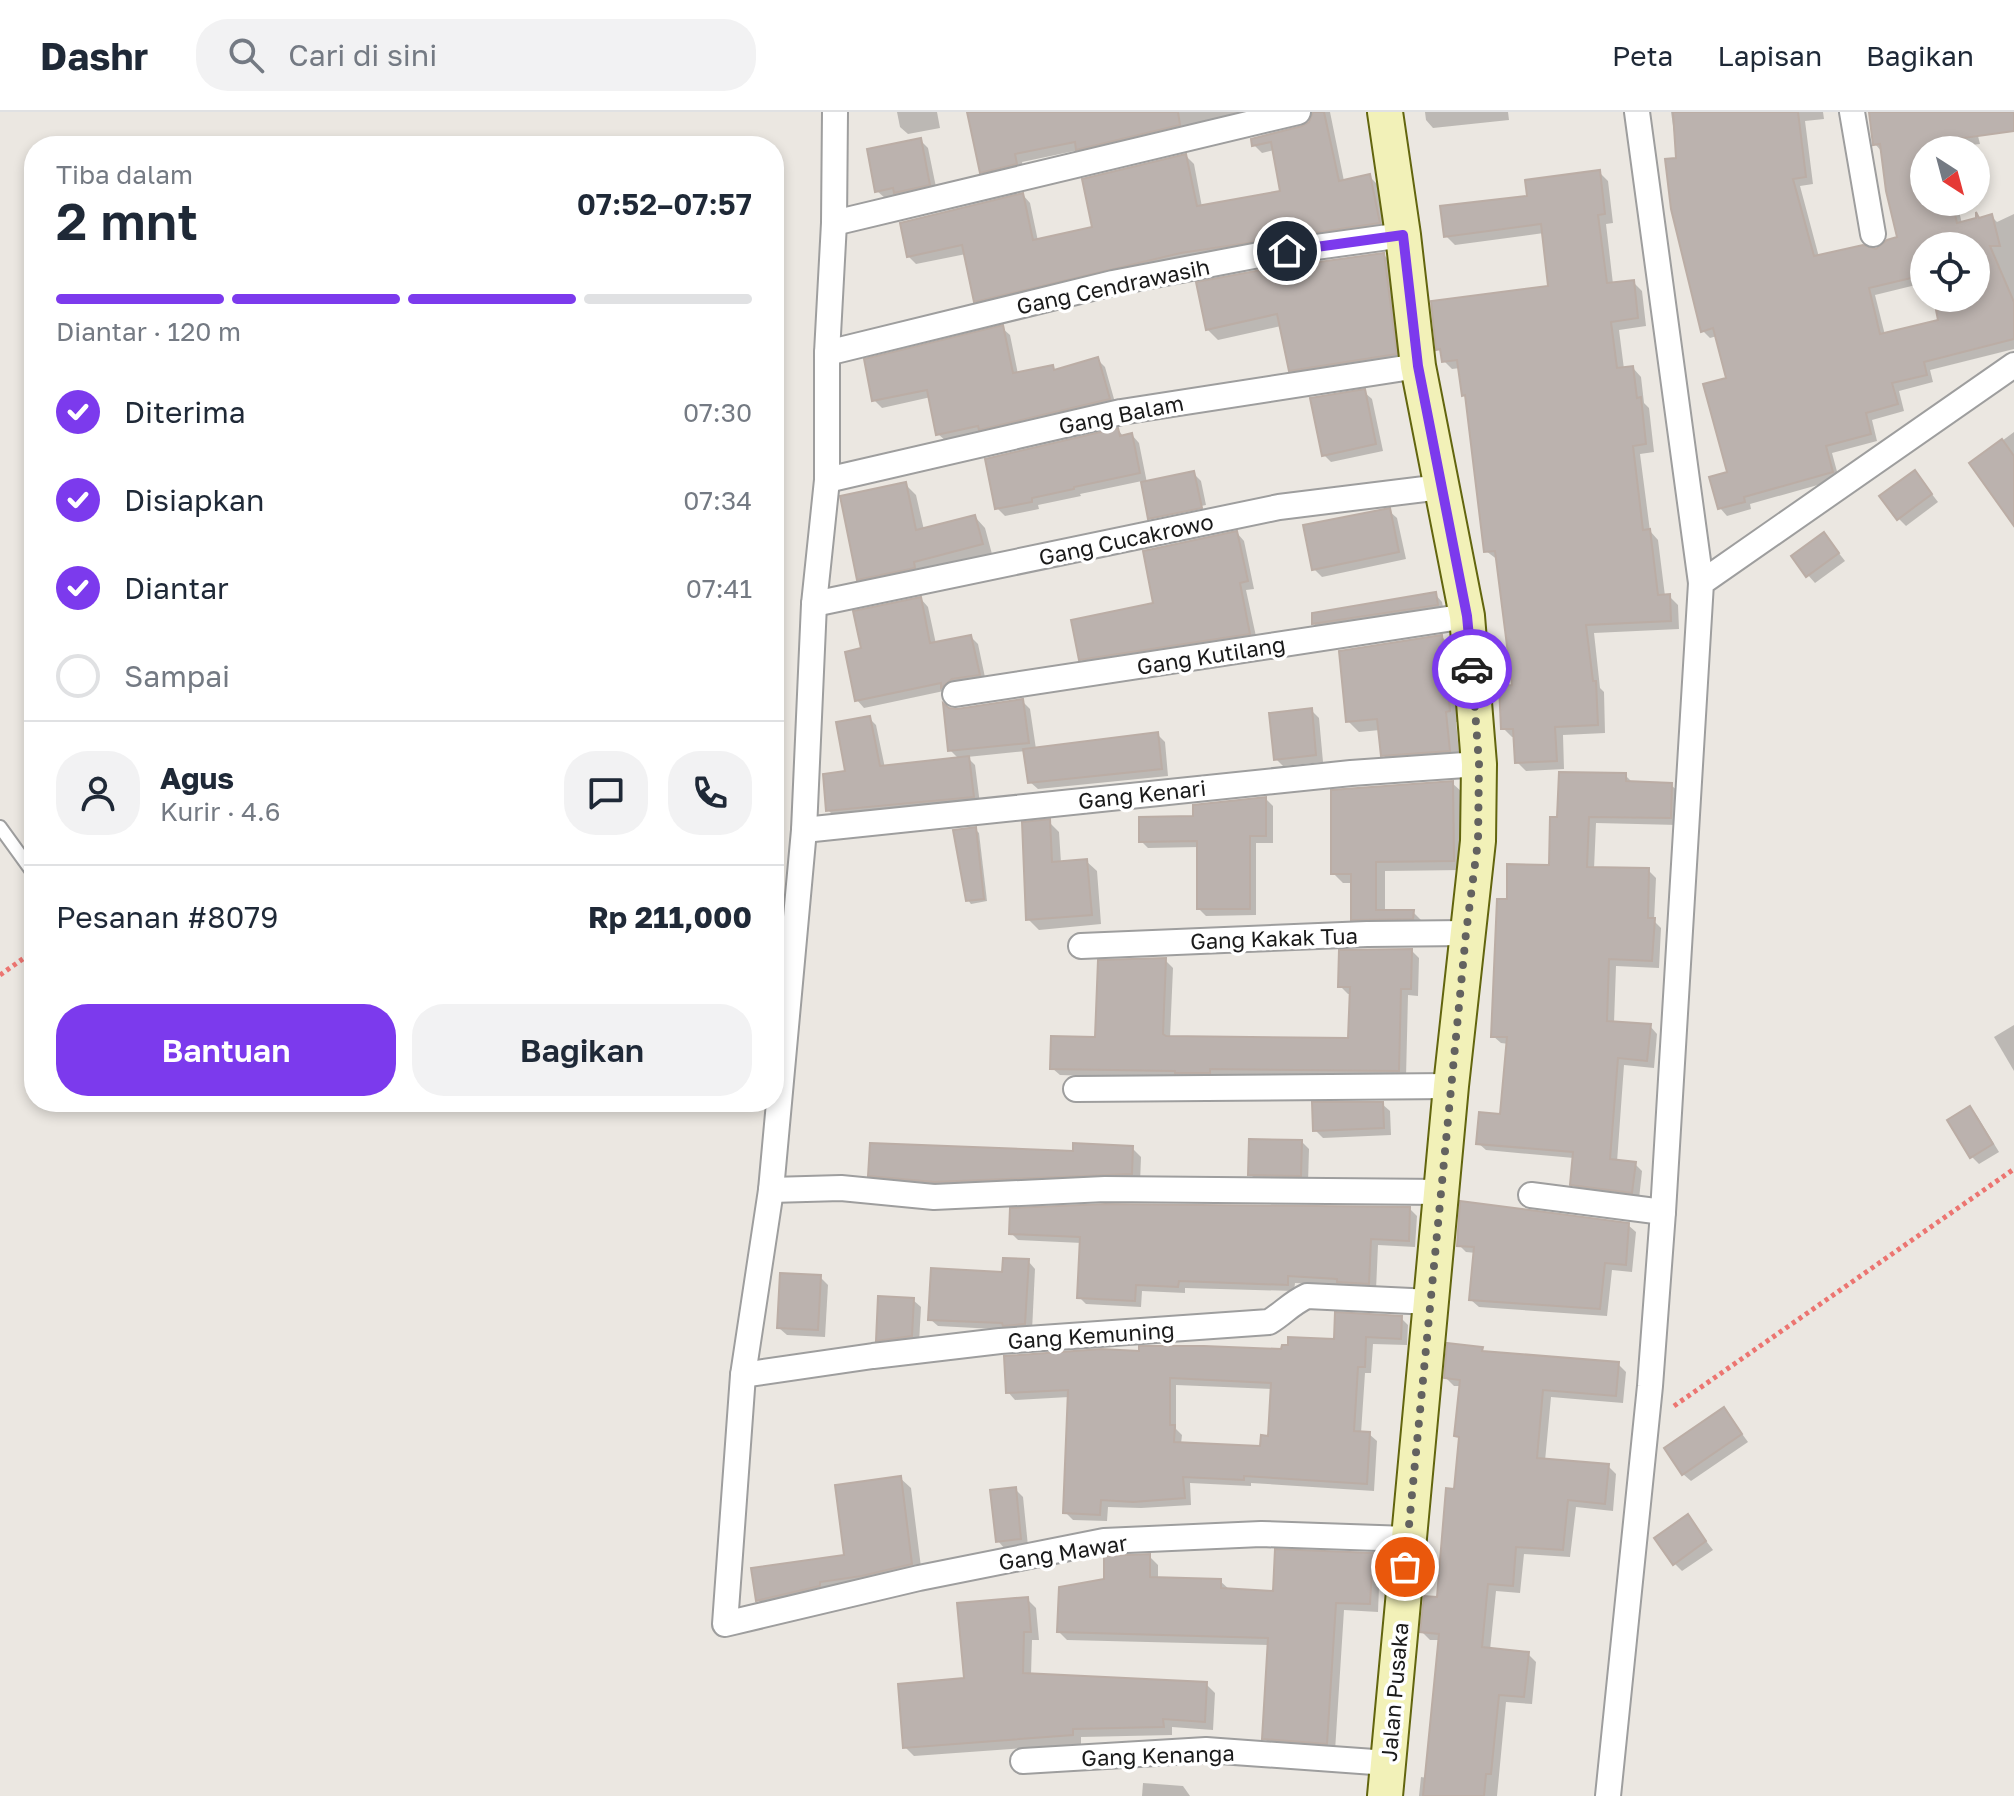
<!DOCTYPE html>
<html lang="id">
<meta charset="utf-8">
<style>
body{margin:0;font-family:"Golos Text",sans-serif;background:#f2f2f3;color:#1f2937;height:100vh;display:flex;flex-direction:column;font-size:30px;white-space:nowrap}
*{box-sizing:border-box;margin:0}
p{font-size:26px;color:#747a83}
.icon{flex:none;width:44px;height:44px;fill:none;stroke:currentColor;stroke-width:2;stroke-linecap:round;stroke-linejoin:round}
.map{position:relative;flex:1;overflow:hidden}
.details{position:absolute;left:24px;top:24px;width:760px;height:976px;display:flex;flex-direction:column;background:#fff;border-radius:32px;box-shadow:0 4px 12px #0003}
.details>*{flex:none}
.needle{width:52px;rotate:144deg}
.buttons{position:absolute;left:1910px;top:24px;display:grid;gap:16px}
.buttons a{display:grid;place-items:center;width:80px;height:80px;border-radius:50%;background:#fff;box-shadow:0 4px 12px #0003;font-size:40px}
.pin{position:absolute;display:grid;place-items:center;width:68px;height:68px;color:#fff;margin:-34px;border:4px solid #fff;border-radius:50%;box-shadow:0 2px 8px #0007}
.courier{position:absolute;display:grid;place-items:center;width:80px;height:80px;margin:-40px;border:6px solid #7c3aed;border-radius:50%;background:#fff;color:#222;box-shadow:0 2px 10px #0007}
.head em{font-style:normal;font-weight:600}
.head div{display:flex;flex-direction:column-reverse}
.head{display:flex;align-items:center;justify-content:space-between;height:136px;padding:0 32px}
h1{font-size:52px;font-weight:600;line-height:60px}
.bar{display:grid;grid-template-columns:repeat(4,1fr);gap:12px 8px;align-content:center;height:96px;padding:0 32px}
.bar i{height:10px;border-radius:6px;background:#e0e1e3}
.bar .current{background:#7c3aed}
.bar p{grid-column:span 4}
.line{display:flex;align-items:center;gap:20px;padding:0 32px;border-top:2px solid #e0e1e3}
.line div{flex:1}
.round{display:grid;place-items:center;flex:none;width:84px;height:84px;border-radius:32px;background:#f2f2f3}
ol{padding:0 32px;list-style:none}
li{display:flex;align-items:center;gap:24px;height:88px}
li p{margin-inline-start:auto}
li .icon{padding:8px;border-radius:50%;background:#7c3aed;color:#fff;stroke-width:4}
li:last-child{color:#747a83}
li i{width:44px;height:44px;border:4px solid #e0e1e3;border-radius:50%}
.primary-button{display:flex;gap:16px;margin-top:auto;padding:16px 32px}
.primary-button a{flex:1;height:92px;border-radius:32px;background:#7c3aed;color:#fff;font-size:32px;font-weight:600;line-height:92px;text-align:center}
.primary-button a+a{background:#f2f2f3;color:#1f2937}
header{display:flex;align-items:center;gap:48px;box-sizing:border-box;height:112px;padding:0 40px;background:#fff;border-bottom:2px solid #e0e1e3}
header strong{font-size:38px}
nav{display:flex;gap:44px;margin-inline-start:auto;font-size:28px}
.search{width:560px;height:72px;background:#f2f2f3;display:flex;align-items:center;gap:20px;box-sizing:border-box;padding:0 28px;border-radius:32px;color:#747a83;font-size:30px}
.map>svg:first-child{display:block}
</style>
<header>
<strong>Dashr</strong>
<div class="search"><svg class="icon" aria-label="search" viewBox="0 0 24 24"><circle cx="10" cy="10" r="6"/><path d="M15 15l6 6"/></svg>Cari di sini</div>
<nav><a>Peta</a><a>Lapisan</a><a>Bagikan</a></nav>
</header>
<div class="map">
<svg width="2014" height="1684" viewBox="0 0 2014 1684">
<rect width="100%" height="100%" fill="#ebe7e1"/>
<g fill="#0003" fill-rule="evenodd">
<path d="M897,0H937L940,16L908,22L900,15Z"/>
<path d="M975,0H1272L1086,44L1079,38L1022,50L1024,59L990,68L982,60Z"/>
<path d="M1314,0H1330L1344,69L1369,64L1377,72L1387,118L983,196L976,189L966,142L916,152L908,144L1023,83L1030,91L1038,129L1095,117L1186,44L1194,52L1202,95L1283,80L1274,38L1262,41L1254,33L1310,12Z"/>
<path d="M1425,0H1508L1509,8L1433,16L1426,8Z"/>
<path d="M1671,0H1823L1824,7L1805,9L1813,72L1800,74L1819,145L1877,139L1900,127L1883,41L1875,32L1871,0H1972L1980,32L1962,34L1963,38H1924V90H1957L1962,112L1992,105L1997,110L2014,102V237L1930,258L1933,270L1899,279L1904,299L1872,308L1877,329L1832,341L1839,367L1750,392L1751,397L1727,404L1720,396L1729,362V267L1717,224L1710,226L1703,219ZM1924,134H1976V186H1935L1941,209L1885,223L1875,183L1924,171Z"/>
<path d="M920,28L928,36L937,80L885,86L877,79Z"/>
<path d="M1599,60L1608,69L1613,111L1606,112L1613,172L1633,170L1642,179L1646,214L1619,218L1624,257L1633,256L1641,265L1644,291L1649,296L1654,340L1640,342L1650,419L1658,428L1665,484H1669L1678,493L1679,517L1594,521L1600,576L1604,580L1605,621L1563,623L1564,657L1526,659L1517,650L1516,625H1512L1503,616L1514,575L1498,448L1486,439L1468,287L1464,283L1460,256L1452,257L1444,249L1443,241L1438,237L1551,176L1544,121L1455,133L1446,124L1529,85Z"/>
<path d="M1384,143L1395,154L1406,253L1301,269L1290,258L1281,214L1218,228L1207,217Z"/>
<path d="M1002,216L1010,223L1018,262L1052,255L1056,259L1097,247L1105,255L1116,294L946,329L938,322L931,285L882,296L874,288Z"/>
<path d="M1364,280L1372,287L1383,339L1331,350L1324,343Z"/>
<path d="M1118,318L1124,325L1132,323L1139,331L1147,371L1193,361L1201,369L1206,393L1153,404V408L1207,397L1208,403L1157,414L1150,406L1142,369L1080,382L1081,384L1038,393L1039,397L1005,404L997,396Z"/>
<path d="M2014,320V404L1971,352Z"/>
<path d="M1915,360L1938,390L1906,414L1898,406Z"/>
<path d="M905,372L916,383L924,418L975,405L985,416L992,442L870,478L859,467Z"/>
<path d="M1389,399L1397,406L1406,447L1322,465L1314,457Z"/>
<path d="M1237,421L1244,429L1254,477L1246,478L1257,529L1088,555L1081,547L1156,493Z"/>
<path d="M1824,422L1845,449L1815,471L1808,463Z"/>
<path d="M1435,482L1442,490L1444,500L1321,519L1314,512Z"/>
<path d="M921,487L928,495L936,532L971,525L978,532L986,570L864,596L857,588L864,538Z"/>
<path d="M1442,525L1453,536L1460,610H1456L1460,649L1394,654L1383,643L1380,618L1359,620L1348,609Z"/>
<path d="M1022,589L1030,597L1036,637L1157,622L1165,630L1168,664L1038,677L1030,670L1026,639L967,645L975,653L980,692L835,705L828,698L848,661L869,606L876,613L885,656L959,647L950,638L957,599Z"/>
<path d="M1311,598L1319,606L1323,650L1283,654L1276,647Z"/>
<path d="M1625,663L1634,672L1671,673L1679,680L1678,713L1596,711L1594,757L1648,758L1656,766L1654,809L1661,816L1659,856L1616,854L1614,911L1650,914L1657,922L1654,956L1624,953L1617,1050L1635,1052L1642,1059L1639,1087L1579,1080L1572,1072L1574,1046L1486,1038L1478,1031L1502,1004L1509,932L1501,931L1493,924L1508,789L1551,755L1559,707Z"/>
<path d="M1452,671L1462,680L1463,758L1385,759V800H1413L1422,809V815L1363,816L1353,807V771H1343L1333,761Z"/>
<path d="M1266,687L1273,694V731H1256V803L1206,804L1199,797V735L1148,736L1141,729L1194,705Z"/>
<path d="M1049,710L1059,720L1061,751L1086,749L1097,759L1101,812L1039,818L1028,807Z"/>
<path d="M975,717L979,721L987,789L971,792L968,788Z"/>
<path d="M1412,839L1419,846L1418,884L1408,883L1406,966L1217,964V968L1060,963L1052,956L1097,927L1165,848L1173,856L1170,926L1350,928L1351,882H1348L1340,874Z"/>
<path d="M2014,913V959L1994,925Z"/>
<path d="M1382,992L1390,999L1391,1023L1323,1026L1315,1018Z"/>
<path d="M1970,997L1977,1004L1999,1040L1979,1052L1972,1045Z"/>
<path d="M1302,1030L1309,1037L1308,1071L1258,1070L1250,1062Z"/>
<path d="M1132,1036L1141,1045L1140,1071L945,1078L879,1072L870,1063Z"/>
<path d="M1410,1097L1417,1104L1415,1135L1378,1133L1376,1178L1346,1177L1342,1173L1295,1171L1294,1179L1185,1176V1181L1142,1179L1141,1195L1086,1192L1079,1185L1082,1131L1018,1128L1011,1121Z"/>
<path d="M1628,1113L1636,1120L1632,1160L1612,1158L1607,1204L1479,1195L1471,1188L1476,1141L1466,1140L1459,1133Z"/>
<path d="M1028,1149L1035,1157L1032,1219L938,1214L930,1207Z"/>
<path d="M820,1165L828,1173L825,1225L787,1223L779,1216Z"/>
<path d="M913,1188L921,1195L919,1231L885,1235L878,1228Z"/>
<path d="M1401,1206L1408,1213L1407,1233L1373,1232L1371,1261H1365L1361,1321L1369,1322L1377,1329L1374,1379L1251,1371V1374L1190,1371L1191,1393L1141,1396L1108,1395L1107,1409L1073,1408L1065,1400L1069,1285L1015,1288L1008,1280L1283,1239L1336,1229ZM1176,1273L1273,1277L1270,1326L1262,1336L1181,1332L1182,1323L1176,1317Z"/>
<path d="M1482,1237L1486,1242L1618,1252L1626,1260L1623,1291L1551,1285L1545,1349L1608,1354L1616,1362L1613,1399L1576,1395L1570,1445L1524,1442L1520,1481L1496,1479L1490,1538L1528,1542L1536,1550L1532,1592L1506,1590L1497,1684H1419L1421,1665L1427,1666L1440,1528H1430L1422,1520L1439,1487L1456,1379L1461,1328L1456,1323L1462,1274H1454L1446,1266Z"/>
<path d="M1724,1297L1748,1330L1691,1369L1683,1362Z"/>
<path d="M900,1366L911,1376L922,1463L768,1499L758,1488L846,1445Z"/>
<path d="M1015,1377L1023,1385L1028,1434L1005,1437L998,1429Z"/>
<path d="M1688,1405L1713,1438L1682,1459L1675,1452Z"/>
<path d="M1372,1443L1380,1451L1378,1500L1344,1498L1335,1639L1273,1635L1264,1626L1269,1533L1067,1528L1059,1520L1106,1469L1149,1444L1158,1453V1468L1220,1469L1230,1478L1275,1481Z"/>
<path d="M1027,1487L1036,1496L1039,1528H1032L1031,1563L1206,1572L1215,1581L1213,1618L1172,1615V1623L1081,1625V1632L914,1644L905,1635L966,1568Z"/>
<path d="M1143,1671L1183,1674L1190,1684H1142Z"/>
</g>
<g fill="#bbb2ae" stroke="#bbada5" stroke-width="2" fill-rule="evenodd">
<path d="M967,0H1178L1180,13L1076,38L1075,30L1015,42L1017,52L980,61Z"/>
<path d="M1313,0H1324L1339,69L1370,62L1380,111L1181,141L974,190L962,133L907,145L900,111L1023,81L1033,128L1092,115L1082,67L1186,42L1197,94L1280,79L1271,30L1252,34L1251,27L1302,14L1309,10Z"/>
<path d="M1673,0H1798L1806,65L1793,67L1814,144L1863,133L1876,137L1887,128L1897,125L1886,79L1880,32L1873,33L1869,0H2014V19L1956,27L1957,38H1924V90H1952L1957,111L1976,106V100L1979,106L1992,102L2000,134H1990L2014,190V227L1924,250L1927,263L1892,271L1898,292L1866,301L1871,322L1826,334L1833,360L1744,385L1745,390L1718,397L1709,365L1727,360L1703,272L1726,266L1713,216L1701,220L1671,97L1665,47L1676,46ZM1924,134H1976V187L1936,198L1938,208L1880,222L1869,176L1924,163Z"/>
<path d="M921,26L930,73L894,81L893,76L875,80L867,37Z"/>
<path d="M1600,58L1605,102L1598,103L1607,171L1634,168L1638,206L1611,210L1617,256L1633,254L1637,286L1641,285L1646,332L1633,334L1643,418L1650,417L1658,483L1670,482L1671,509L1586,513L1593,569H1596L1598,613L1555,615L1557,649L1515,651L1513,617H1501L1499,574L1512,573L1495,439L1484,440L1465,283L1462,284L1457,248L1442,250L1440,237L1436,238L1431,189L1548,174L1541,112L1444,125L1440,94L1527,84L1525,68Z"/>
<path d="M1384,141L1397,242L1289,259L1277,202L1206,218L1196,170L1261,158Z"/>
<path d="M1003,213L1013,261L1053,253L1054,258L1098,245L1110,287L979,318L978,314L936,323L927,278L872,289L864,247Z"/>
<path d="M1365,277L1376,332L1322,344L1310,286Z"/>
<path d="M1118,316L1120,324L1132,321L1140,361L1074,375V377L1032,386V390L995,397L985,347Z"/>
<path d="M2002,327L2014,344V414L1969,351Z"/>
<path d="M1915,358L1932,382L1897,408L1879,384Z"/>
<path d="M1194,359L1202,396L1148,407L1141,370Z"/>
<path d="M906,370L916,418L975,403L983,432L914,450L915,456L857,468L840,384Z"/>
<path d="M1390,396L1399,440L1312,458L1303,413Z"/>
<path d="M1237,419L1248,469L1240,471L1250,522L1079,548L1071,508L1153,491L1143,439Z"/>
<path d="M1824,420L1839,441L1806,465L1791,444Z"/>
<path d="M1436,480L1438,493L1312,512V501Z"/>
<path d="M921,485L930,531L971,523L980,563L952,567L941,576V571L855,589L845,540L861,536L853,499Z"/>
<path d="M1442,523L1450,599L1446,600L1450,639L1381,644L1377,607L1346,610L1339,539Z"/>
<path d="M1023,587L1029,631L948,639L943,591L949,596L957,597Z"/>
<path d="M1312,596L1316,643L1274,648L1269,601Z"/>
<path d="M870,604L880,654L969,644L974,685L826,699L823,662L845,659L836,610Z"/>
<path d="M1158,620L1162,657L1028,671L1023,637Z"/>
<path d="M1559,660L1626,661V669L1672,671L1671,706L1589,705L1587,755L1649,756L1648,806H1655L1652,849L1609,847L1607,909L1651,912L1647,949L1618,946L1610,1047L1636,1050L1632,1081L1570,1073L1573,1040L1476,1032L1479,1000L1500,1002L1507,925H1491L1497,787H1507V752L1549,753L1550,705H1557Z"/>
<path d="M1453,669L1454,749L1376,750V798H1414L1413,807L1351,808V762H1331V678Z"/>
<path d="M1266,685V724H1250V797H1197V729L1139,730V705L1193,704V693Z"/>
<path d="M1050,707L1052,750L1087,747L1092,803L1026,808L1022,710Z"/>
<path d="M976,715L984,787L966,789L953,718Z"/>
<path d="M1412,837L1411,877H1401L1399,959L1210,957V961H1175V959L1050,957L1051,924L1095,925L1098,848L1166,846L1163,922L1166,924L1348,926L1350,875H1338L1339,838Z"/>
<path d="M1312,990H1383L1384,1016L1313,1019Z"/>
<path d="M1970,994L1993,1032L1970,1046L1947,1008Z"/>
<path d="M1249,1027L1302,1028L1301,1064L1248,1063Z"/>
<path d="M870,1031L1073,1039V1031L1133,1034L1132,1062L934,1070L868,1064Z"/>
<path d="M1460,1089L1629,1111L1626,1153L1605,1151L1600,1197L1469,1188L1474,1135L1457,1134Z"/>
<path d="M1105,1092L1410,1095L1409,1129L1371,1127L1369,1172L1337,1170V1167L1288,1164V1173L1179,1169L1178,1175L1136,1173L1135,1189L1077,1186L1080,1125L1009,1122L1010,1096Z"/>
<path d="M1003,1146L1029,1147L1025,1212L1003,1214L1002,1211L928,1208L931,1156L1002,1160Z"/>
<path d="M780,1161L821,1163L818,1218L777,1216Z"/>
<path d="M878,1184L914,1186L912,1224L876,1229Z"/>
<path d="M1335,1200L1402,1204L1401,1227L1366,1225L1365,1255H1358L1354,1319L1370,1320L1367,1372L1244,1364V1368L1183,1365L1185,1386L1133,1390L1101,1388L1100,1403L1063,1401L1068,1278L1006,1281L1004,1244L1101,1237L1139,1239V1234H1204L1281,1237L1282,1233H1288V1225L1334,1227ZM1170,1266L1271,1271L1268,1324L1261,1323L1260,1334L1174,1330L1175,1313H1170Z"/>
<path d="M1447,1231L1483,1235L1482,1239L1619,1250L1616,1284L1543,1278L1537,1346L1609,1352L1605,1392L1568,1388L1563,1438L1516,1435L1513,1474L1488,1472L1482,1535L1529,1540L1524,1585L1499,1583L1491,1662H1486L1484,1684H1423L1439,1522L1420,1520L1424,1484L1437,1485L1446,1376L1454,1377L1459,1325L1454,1324L1460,1268L1444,1266Z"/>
<path d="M1724,1295L1742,1322L1682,1363L1664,1336Z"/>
<path d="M901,1364L912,1452L862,1464L820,1470V1474L756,1489L751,1456L844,1443L835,1373Z"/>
<path d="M1016,1375L1021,1427L996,1430L990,1378Z"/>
<path d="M1688,1402L1706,1429L1673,1453L1654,1426Z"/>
<path d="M1275,1437L1373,1441L1370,1492L1336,1491L1327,1632L1262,1627L1268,1526L1057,1520L1059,1475L1104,1467V1444L1150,1442V1465L1221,1467V1476L1273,1479Z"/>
<path d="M1028,1485L1031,1520H1024L1023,1561L1207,1570L1205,1610L1163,1607L1164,1615L1073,1617V1623L903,1636L898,1572L964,1566L957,1491Z"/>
</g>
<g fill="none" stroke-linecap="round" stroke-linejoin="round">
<g stroke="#9e9e9e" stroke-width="16">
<path id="lane" d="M0,715L34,762"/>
</g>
<g stroke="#9e9e9e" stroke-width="28">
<g id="street">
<path d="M835,0L834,111L827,241V368L814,492L804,718L771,1078L743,1263L725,1512L919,1466L1104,1429L1261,1422L1408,1427"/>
<path d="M1637,0L1701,471"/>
<path d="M1852,0L1873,122"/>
<path d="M834,111L1298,0"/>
<path d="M827,241L1113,171L1259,143L1403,123"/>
<path d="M827,368L1121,300L1418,254"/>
<path d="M814,492L1279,395L1441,375"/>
<path d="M955,582L1467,504"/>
<path d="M804,718L1351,661L1479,652"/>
<path d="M1081,834L1367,822L1466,821"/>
<path d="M1076,977L1451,974"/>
<path d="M771,1078L841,1076L934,1085L1105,1077L1443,1080"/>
<path d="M1531,1083L1663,1100"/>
<path d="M743,1263L873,1244L1000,1229L1269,1210C1284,1201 1290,1192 1307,1184L1432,1190"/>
<path d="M1023,1649L1206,1638L1388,1651"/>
<path d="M1608,1684L1650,1274L1663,1100L1701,471L2014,253"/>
</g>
</g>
<g stroke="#62650e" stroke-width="38">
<path id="secondary" d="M1385,0L1403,123L1418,254L1467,504L1479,652L1478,729L1451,974L1385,1684"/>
</g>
<g stroke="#ec7571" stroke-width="5" stroke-dasharray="4 4" stroke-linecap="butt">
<path d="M0,863L34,839"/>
<path d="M1674,1294L2014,1057"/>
</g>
<use href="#lane" stroke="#fff" stroke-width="12"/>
<use href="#street" stroke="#fff" stroke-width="24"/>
<use href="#secondary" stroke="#f2f1b8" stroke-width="34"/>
</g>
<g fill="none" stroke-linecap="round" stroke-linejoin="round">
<path stroke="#636260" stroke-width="8" stroke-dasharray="0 14.4" d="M1405,1455L1466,821L1478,729L1479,652L1472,557"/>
<path stroke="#7c3aed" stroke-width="10" d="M1287,139L1403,123L1418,254L1467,504L1472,557"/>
</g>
<g text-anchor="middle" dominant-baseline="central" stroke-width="7" stroke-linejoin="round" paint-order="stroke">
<g font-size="22" fill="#1a1a1a" stroke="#fff">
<text transform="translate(1113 174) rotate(-12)">Gang Cendrawasih</text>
<text transform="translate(1121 302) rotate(-11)">Gang Balam</text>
<text transform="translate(1126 427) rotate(-12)">Gang Cucakrowo</text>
<text transform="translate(1211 543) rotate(-9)">Gang Kutilang</text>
<text transform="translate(1142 682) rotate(-6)">Gang Kenari</text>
<text transform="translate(1274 826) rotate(-2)">Gang Kakak Tua</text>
<text transform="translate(1091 1223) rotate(-4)">Gang Kemuning</text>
<text transform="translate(1063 1440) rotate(-9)">Gang Mawar</text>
<text transform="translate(1394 1580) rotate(-85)">Jalan Pusaka</text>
<text transform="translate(1158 1643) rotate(-2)">Gang Kenanga</text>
</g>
</g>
</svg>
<div class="buttons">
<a><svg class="needle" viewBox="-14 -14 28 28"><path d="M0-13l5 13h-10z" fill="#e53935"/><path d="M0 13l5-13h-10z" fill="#747a83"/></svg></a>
<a><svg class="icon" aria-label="locate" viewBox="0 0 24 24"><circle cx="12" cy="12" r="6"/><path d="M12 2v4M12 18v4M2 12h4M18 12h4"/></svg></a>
</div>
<div class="pin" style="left:1405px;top:1455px;background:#ea580c"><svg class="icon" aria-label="bag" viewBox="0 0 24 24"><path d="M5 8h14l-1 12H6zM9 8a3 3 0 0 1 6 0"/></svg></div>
<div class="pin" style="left:1287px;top:139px;background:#1f2937"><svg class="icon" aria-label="home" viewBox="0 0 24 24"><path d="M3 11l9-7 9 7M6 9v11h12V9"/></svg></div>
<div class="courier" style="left:1472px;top:557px"><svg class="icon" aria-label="car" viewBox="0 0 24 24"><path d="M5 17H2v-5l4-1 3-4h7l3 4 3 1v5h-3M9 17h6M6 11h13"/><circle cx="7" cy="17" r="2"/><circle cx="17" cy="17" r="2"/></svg></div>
<section class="details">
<div class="head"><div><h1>2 mnt</h1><p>Tiba dalam</p></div><em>07:52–07:57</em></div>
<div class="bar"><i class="current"></i><i class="current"></i><i class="current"></i><i></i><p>Diantar · 120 m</p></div>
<ol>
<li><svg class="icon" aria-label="check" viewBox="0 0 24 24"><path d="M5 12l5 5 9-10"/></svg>Diterima<p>07:30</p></li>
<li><svg class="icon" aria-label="check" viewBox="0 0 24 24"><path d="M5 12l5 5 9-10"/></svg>Disiapkan<p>07:34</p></li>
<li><svg class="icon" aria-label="check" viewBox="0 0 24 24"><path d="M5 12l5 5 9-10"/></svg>Diantar<p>07:41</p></li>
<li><i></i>Sampai</li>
</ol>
<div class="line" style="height:144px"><a class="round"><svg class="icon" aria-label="person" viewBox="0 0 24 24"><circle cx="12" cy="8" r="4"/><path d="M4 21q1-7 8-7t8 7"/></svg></a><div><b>Agus</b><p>Kurir · 4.6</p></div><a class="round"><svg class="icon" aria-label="chat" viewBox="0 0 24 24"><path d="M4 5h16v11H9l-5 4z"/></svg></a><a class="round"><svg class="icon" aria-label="phone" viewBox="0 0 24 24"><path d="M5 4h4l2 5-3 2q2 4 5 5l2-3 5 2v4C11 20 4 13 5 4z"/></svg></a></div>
<div class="line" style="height:104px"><div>Pesanan #8079</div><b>Rp 211,000</b></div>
<div class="primary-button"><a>Bantuan</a><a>Bagikan</a></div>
</section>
</div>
